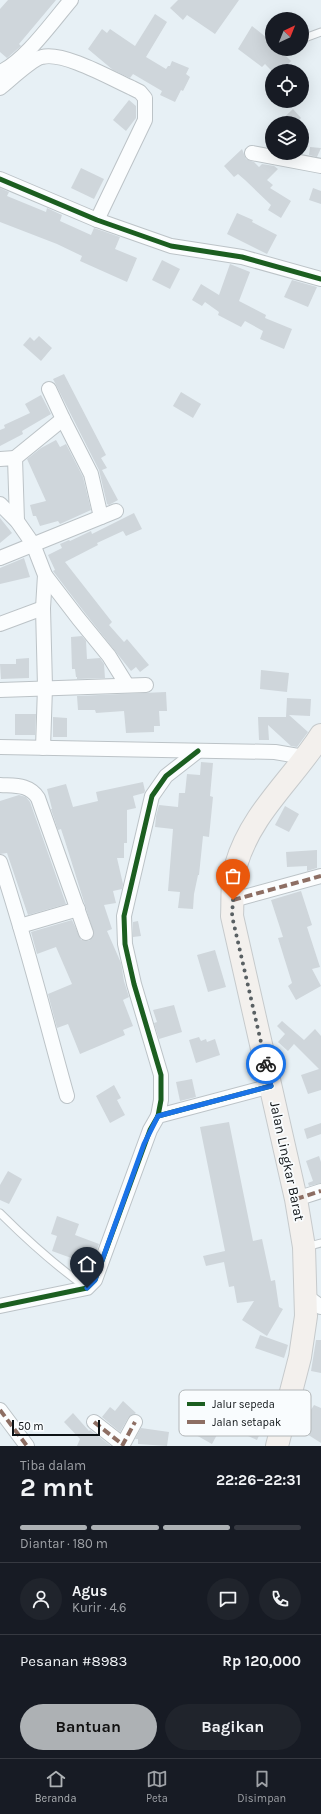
<!DOCTYPE html>
<html lang="id">
<meta charset="utf-8">
<style>
body{margin:0;font-family:Karla,sans-serif;background:#20242c;color:#f1f3f6;height:100vh;display:flex;flex-direction:column;font-size:15px;white-space:nowrap}
*{box-sizing:border-box;margin:0}
p{font-size:13px;color:#9ea1a6}
.icon{flex:none;width:22px;height:22px;fill:none;stroke:currentColor;stroke-width:2;stroke-linecap:round;stroke-linejoin:round}
.map{position:relative;height:1446px;overflow:hidden}
.side{display:flex;flex-direction:column;background:#171b24;flex:1}
.side>*{flex:none}
.needle{width:26px;rotate:43deg}
.tools{position:absolute;left:265px;top:12px;display:grid;gap:8px}
.tools a{display:grid;place-items:center;width:44px;height:44px;border-radius:50%;background:#171b24;box-shadow:0 4px 16px #0002;font-size:20px}
.scale{position:absolute;left:12px;bottom:10px;width:88px;box-sizing:border-box;padding-left:4px;border:2px solid #0d1215;border-top:0;font-size:11px;line-height:14px;white-space:nowrap;color:#0d1215;-webkit-text-stroke:3px #f9fcfe;paint-order:stroke}
.pin{position:absolute;display:grid;place-items:center;width:34px;height:34px;color:#fff;margin:-41px -17px;border-radius:50% 50% 50% 0;rotate:-45deg;box-shadow:0 0 4px #0007}
.pin .icon{rotate:45deg}
.courier{position:absolute;display:grid;place-items:center;width:40px;height:40px;margin:-20px;border:3px solid #1a73e8;border-radius:50%;background:#fff;color:#222;box-shadow:0 1px 5px #0007}
.summary em{font-style:normal;font-weight:700}
.summary div{display:flex;flex-direction:column-reverse}
.summary{display:flex;align-items:center;justify-content:space-between;height:68px;padding:0 20px}
h1{font-size:26px;font-weight:700;line-height:30px}
.bar{display:grid;grid-template-columns:repeat(4,1fr);gap:6px 4px;align-content:center;height:48px;padding:0 20px}
.bar i{height:5px;border-radius:3px;background:#363941}
.bar .on{background:#adb1b4}
.bar p{grid-column:span 4}
.line{display:flex;align-items:center;gap:10px;padding:0 20px;border-top:1px solid #363941}
.line div{flex:1}
.round{display:grid;place-items:center;flex:none;width:42px;height:42px;border-radius:21px;background:#20242c}
.primary-button{display:flex;gap:8px;margin-top:auto;padding:8px 20px}
.primary-button a{flex:1;height:46px;border-radius:24px;background:#adb1b4;color:#111;font-size:16px;font-weight:700;line-height:46px;text-align:center}
.primary-button a+a{background:#20242c;color:#f1f3f6}
.tab-bar{display:flex;justify-content:space-around;align-items:center;height:56px;border-top:1px solid #363941;background:#171b24;font-size:11px;color:#9ea1a6}
.tab-bar a{display:grid;justify-items:center;gap:2px}
.tab-bar .on{color:#adb1b4}
.map>svg:first-child{display:block}
</style>
<div class="map">
<svg width="321" height="1446" viewBox="0 0 321 1446">
<rect width="100%" height="100%" fill="#e7f0f5"/>
<g fill="#cfd6db">
<path d="M8,0H56L19,44L21,46L7,58L0,52V9Z"/>
<path d="M178,0H239L215,34L187,15L183,20L170,8Z"/>
<path d="M155,14L167,22L146,57L166,69L168,66H170L172,61L189,68L186,74L190,77L183,91L181,90L175,102L160,95L162,91L133,74L130,78L113,70L88,49L102,29L107,33L110,29L135,46Z"/>
<path d="M252,26L272,42V49H279L291,61L282,71H272L265,64L262,67L238,49Z"/>
<path d="M129,100L136,106V118L126,131L113,120Z"/>
<path d="M293,109L301,118L296,123H278Z"/>
<path d="M310,147L321,148L317,157L309,155Z"/>
<path d="M242,149L246,159L254,162L259,167L262,164L274,166L278,169L267,180L273,185L270,188L291,201L281,218L268,210L271,205L245,180L238,174L234,177L224,166Z"/>
<path d="M81,168L104,179L94,199L71,188Z"/>
<path d="M0,188L9,192L7,196L46,212L47,208L62,215L60,221L91,235L94,228L120,237L115,249L137,258L127,282L80,261L82,256L57,244L0,222Z"/>
<path d="M313,188L321,191V204L309,200Z"/>
<path d="M237,213L253,220L252,222L277,235L267,254L227,234Z"/>
<path d="M162,260L180,269L170,289L152,280Z"/>
<path d="M230,264L250,272L239,301L266,315L265,318L292,329L284,349L260,339L263,331L245,321L241,327L218,315L219,312L205,302L202,306L192,300L201,284L219,295Z"/>
<path d="M292,280L317,287L308,307L284,297Z"/>
<path d="M39,336L52,348L41,361L23,345L30,337L34,341Z"/>
<path d="M64,374L106,455L101,458L107,468L102,470L118,500L109,505L107,504L99,470L53,379Z"/>
<path d="M181,392L201,404L193,418L173,406Z"/>
<path d="M41,395L51,414L22,431L23,434L0,446V430L5,428L4,425L30,413L25,404Z"/>
<path d="M56,440L60,447L66,444L83,477L91,510L60,524L58,521L40,526L36,516H33L30,505L46,501L27,459L41,448Z"/>
<path d="M134,513L142,529L126,536L123,531L97,543L98,545L65,562L112,622L109,625L124,642L127,639L149,665L140,672L136,667L131,671L85,613L53,571L55,570L48,555L62,548L60,544L69,540L70,541L91,531L92,534Z"/>
<path d="M0,518L12,533L0,543Z"/>
<path d="M24,558L30,577L0,584V568Z"/>
<path d="M82,636L86,641L87,659L100,658L104,664L105,678L77,679V677H76L75,669H72L71,637Z"/>
<path d="M29,658V678L1,679L0,664H16V659Z"/>
<path d="M261,670L289,673L287,692L260,689Z"/>
<path d="M166,692L167,711H159L160,726H154V732L126,733L124,711L96,713L95,710H78L77,696Z"/>
<path d="M287,698L311,699L310,716L289,715L308,732L297,747L291,746L268,725L269,740H259L258,717H286Z"/>
<path d="M15,714H36L35,735H15Z"/>
<path d="M53,717L67,718V737H53Z"/>
<path d="M201,762L213,763L210,796L213,797L209,837L203,836L199,875H198L194,894L193,909L178,908L180,892L168,891L173,829L155,827L156,816L159,805L178,807L179,793H185L187,774L200,775Z"/>
<path d="M143,782L145,791L144,793L133,796L136,808L127,810V843H124V858H117L123,884L122,889L113,891L116,903L104,905L112,929L107,931L121,963L124,981L129,997L123,1000L133,1026L123,1030L125,1035L80,1054L68,1024L57,1028L48,994L72,984L56,947L37,954L31,932L72,920L81,940L89,941L94,934L65,841L61,829L58,830L51,809H52L47,789L66,784L73,807L98,801L96,792Z"/>
<path d="M19,795L26,797L30,802L66,904L28,915L7,853L0,854V801Z"/>
<path d="M285,806L299,814L289,832L275,825Z"/>
<path d="M317,850V868L307,871V866L287,867L286,852Z"/>
<path d="M301,891L312,925L307,927L320,967L312,969L321,986L296,1000L288,986L292,983L278,938L283,937L271,900Z"/>
<path d="M138,921L141,936L133,937V922Z"/>
<path d="M215,950L226,987L208,992L197,955Z"/>
<path d="M174,1005L182,1032L159,1039L154,1023L157,1022L153,1010Z"/>
<path d="M282,1021L304,1040L315,1029L321,1036V1090L308,1094L301,1075L319,1069L294,1044L288,1051L278,1042L285,1034L277,1026Z"/>
<path d="M199,1037L201,1041L206,1039L207,1042L215,1039L220,1055L196,1063L189,1040Z"/>
<path d="M192,1079L196,1097L180,1101L176,1082Z"/>
<path d="M114,1085L121,1098L117,1100L125,1115L110,1123L96,1096Z"/>
<path d="M229,1122L253,1241L262,1239L271,1281L275,1280L279,1307L283,1309L267,1336L242,1320L254,1301L237,1303L234,1286L229,1287L224,1262L206,1266L203,1256L225,1251L200,1127Z"/>
<path d="M321,1123V1134L307,1139L304,1129Z"/>
<path d="M319,1156L321,1162V1183L309,1186L308,1183L313,1181L306,1161Z"/>
<path d="M8,1171L22,1179L9,1204L0,1200V1185Z"/>
<path d="M57,1216L79,1224L75,1235L99,1244L88,1275L85,1278L79,1276L70,1269L74,1259L52,1251L57,1236L51,1234Z"/>
<path d="M260,1335L288,1345L284,1358L255,1348Z"/>
<path d="M316,1340H321V1373L311,1371Z"/>
<path d="M123,1401L136,1413L128,1418L120,1432L102,1417L110,1407L115,1411Z"/>
<path d="M201,1404L226,1418L212,1444L187,1430Z"/>
<path d="M314,1405L321,1408V1443L299,1429Z"/>
<path d="M73,1413L89,1431L90,1430L111,1446H77L80,1439L64,1422Z"/>
<path d="M253,1425L262,1429L257,1440L248,1436Z"/>
<path d="M141,1428L169,1432L167,1446L138,1444V1439H135Z"/>
</g>
<g fill="none" stroke-linecap="round" stroke-linejoin="round">
<g stroke="#bcc3c7" stroke-width="9">
<g id="service">
<path d="M302,39L321,32"/>
<path d="M0,1213C27,1240 56,1266 87,1288"/>
<path d="M306,1247L321,1243"/>
</g>
</g>
<g stroke="#bcc3c7" stroke-width="16">
<g id="minor">
<path d="M0,72C24,62 53,21 71,0"/>
<path d="M0,88C9,81 32,59 42,57C63,51 112,79 132,88L140,92L145,98V120L97,220"/>
<path d="M252,153L321,166"/>
<path d="M0,179L97,220L171,246L242,257L321,279"/>
<path d="M49,389L63,419L91,474L101,517"/>
<path d="M15,458L63,419"/>
<path d="M0,459L15,458L17,521"/>
<path d="M0,504L17,521L33,544L45,575L43,608L45,687L43,748"/>
<path d="M0,558L116,511"/>
<path d="M45,575L78,618L109,656L127,685"/>
<path d="M0,624L43,608"/>
<path d="M0,690L146,685"/>
<path d="M0,747L275,752L304,757"/>
<path d="M0,785C15,786 29,784 38,798L86,933"/>
<path d="M0,862C26,939 45,1018 67,1096"/>
<path d="M233,900L321,876"/>
<path d="M20,926L78,909"/>
<path d="M158,1116L161,1100V1075L134,984L125,944L124,916L152,796L166,776L198,751"/>
<path d="M296,1199L321,1191"/>
<path d="M306,1296L321,1307"/>
<path d="M0,1306L87,1288L95,1280L150,1130L158,1116L271,1086"/>
<path d="M0,1410L27,1446"/>
<path d="M94,1422L122,1444"/>
<path d="M122,1446L135,1422"/>
</g>
</g>
<g stroke="#c6cacc" stroke-width="24">
<path id="trunk" d="M277,1446L300,1357L306,1316L304,1247L296,1199L232,916C233,900 231,880 236,865C251,813 293,779 321,735"/>
</g>
<use href="#service" stroke="#fbfdfe" stroke-width="7"/>
<use href="#minor" stroke="#fbfdfe" stroke-width="14"/>
<use href="#trunk" stroke="#f3f0ed" stroke-width="22"/>
<g stroke="#8d6e63" stroke-width="4" stroke-dasharray="8 4" stroke-linecap="butt">
<path d="M233,900L321,876"/>
<path d="M296,1199L321,1191"/>
<path d="M0,1410L27,1446"/>
<path d="M94,1422L122,1444"/>
<path d="M122,1446L135,1422"/>
</g>
<g stroke="#f9fcfe" stroke-width="8">
<g id="cycleway">
<path d="M0,179L97,220L171,246L242,257L321,279"/>
<path d="M158,1116L161,1100V1075L134,984L125,944L124,916L152,796L166,776L198,751"/>
<path d="M0,1306L87,1288L95,1280L150,1130L158,1116L271,1086"/>
</g>
</g>
<use href="#cycleway" stroke="#1b5e20" stroke-width="5"/>
</g>
<g fill="none" stroke-linecap="round" stroke-linejoin="round">
<path stroke="#596063" stroke-width="4" stroke-dasharray="0 7.2" d="M233,900L232,916L266,1064"/>
<path stroke="#1a73e8" stroke-width="5" d="M87,1288L95,1280L144,1144L158,1116L271,1086L266,1064"/>
</g>
<g text-anchor="middle" dominant-baseline="central" stroke-width="3.5" stroke-linejoin="round" paint-order="stroke">
<g font-size="14" fill="#0d1215" stroke="#f9fcfe">
<text transform="translate(287 1161) rotate(78)">Jalan Lingkar Barat</text>
</g>
</g>
<rect x="179" y="1390" width="132" height="46" rx="6" fill="#f9fcfe" stroke="#b2b6b8" stroke-width="1"/>
<rect x="187" y="1402" width="18" height="4" fill="#1b5e20"/>
<rect x="187" y="1420" width="18" height="4" fill="#8d6e63"/>
<g font-size="11" fill="#0d1215">
<text x="212" y="1408">Jalur sepeda</text>
<text x="212" y="1426">Jalan setapak</text>
</g>
</svg>
<div class="tools">
<a><svg class="needle" viewBox="-14 -14 28 28"><path d="M0-13l5 13h-10z" fill="#e53935"/><path d="M0 13l5-13h-10z" fill="#9ea1a6"/></svg></a>
<a><svg class="icon" aria-label="locate" viewBox="0 0 24 24"><circle cx="12" cy="12" r="6"/><path d="M12 2v4M12 18v4M2 12h4M18 12h4"/></svg></a>
<a><svg class="icon" aria-label="layers" viewBox="0 0 24 24"><path d="M12 4l9 5-9 5-9-5zM3 14l9 5 9-5"/></svg></a>
</div>
<div class="scale">50 m</div>
<div class="pin" style="left:233px;top:900px;background:#ea580c"><svg class="icon" aria-label="bag" viewBox="0 0 24 24"><path d="M5 8h14l-1 12H6zM9 8a3 3 0 0 1 6 0"/></svg></div>
<div class="pin" style="left:87px;top:1288px;background:#1f2937"><svg class="icon" aria-label="home" viewBox="0 0 24 24"><path d="M3 11l9-7 9 7M6 9v11h12V9"/></svg></div>
<div class="courier" style="left:266px;top:1064px"><svg class="icon" aria-label="bike" viewBox="0 0 24 24"><circle cx="6" cy="16" r="4"/><circle cx="18" cy="16" r="4"/><path d="M6 16l4-8h5l3 8M10 8l3 8H6M13 5h3"/></svg></div>
</div>
<section class="side">
<div class="summary"><div><h1>2 mnt</h1><p>Tiba dalam</p></div><em>22:26–22:31</em></div>
<div class="bar"><i class="on"></i><i class="on"></i><i class="on"></i><i></i><p>Diantar · 180 m</p></div>
<div class="line" style="height:72px"><a class="round"><svg class="icon" aria-label="person" viewBox="0 0 24 24"><circle cx="12" cy="8" r="4"/><path d="M4 21q1-7 8-7t8 7"/></svg></a><div><b>Agus</b><p>Kurir · 4.6</p></div><a class="round"><svg class="icon" aria-label="chat" viewBox="0 0 24 24"><path d="M4 5h16v11H9l-5 4z"/></svg></a><a class="round"><svg class="icon" aria-label="phone" viewBox="0 0 24 24"><path d="M5 4h4l2 5-3 2q2 4 5 5l2-3 5 2v4C11 20 4 13 5 4z"/></svg></a></div>
<div class="line" style="height:52px"><div>Pesanan #8983</div><b>Rp 120,000</b></div>
<div class="primary-button"><a>Bantuan</a><a>Bagikan</a></div>
</section>
<nav class="tab-bar">
<a class="on"><svg class="icon" aria-label="home" viewBox="0 0 24 24"><path d="M3 11l9-7 9 7M6 9v11h12V9"/></svg>Beranda</a>
<a><svg class="icon" aria-label="map" viewBox="0 0 24 24"><path d="M3 6l6-2 6 2 6-2v14l-6 2-6-2-6 2zM9 4v14M15 6v14"/></svg>Peta</a>
<a><svg class="icon" aria-label="saved" viewBox="0 0 24 24"><path d="M7 4h10v16l-5-4-5 4z"/></svg>Disimpan</a>
</nav>
